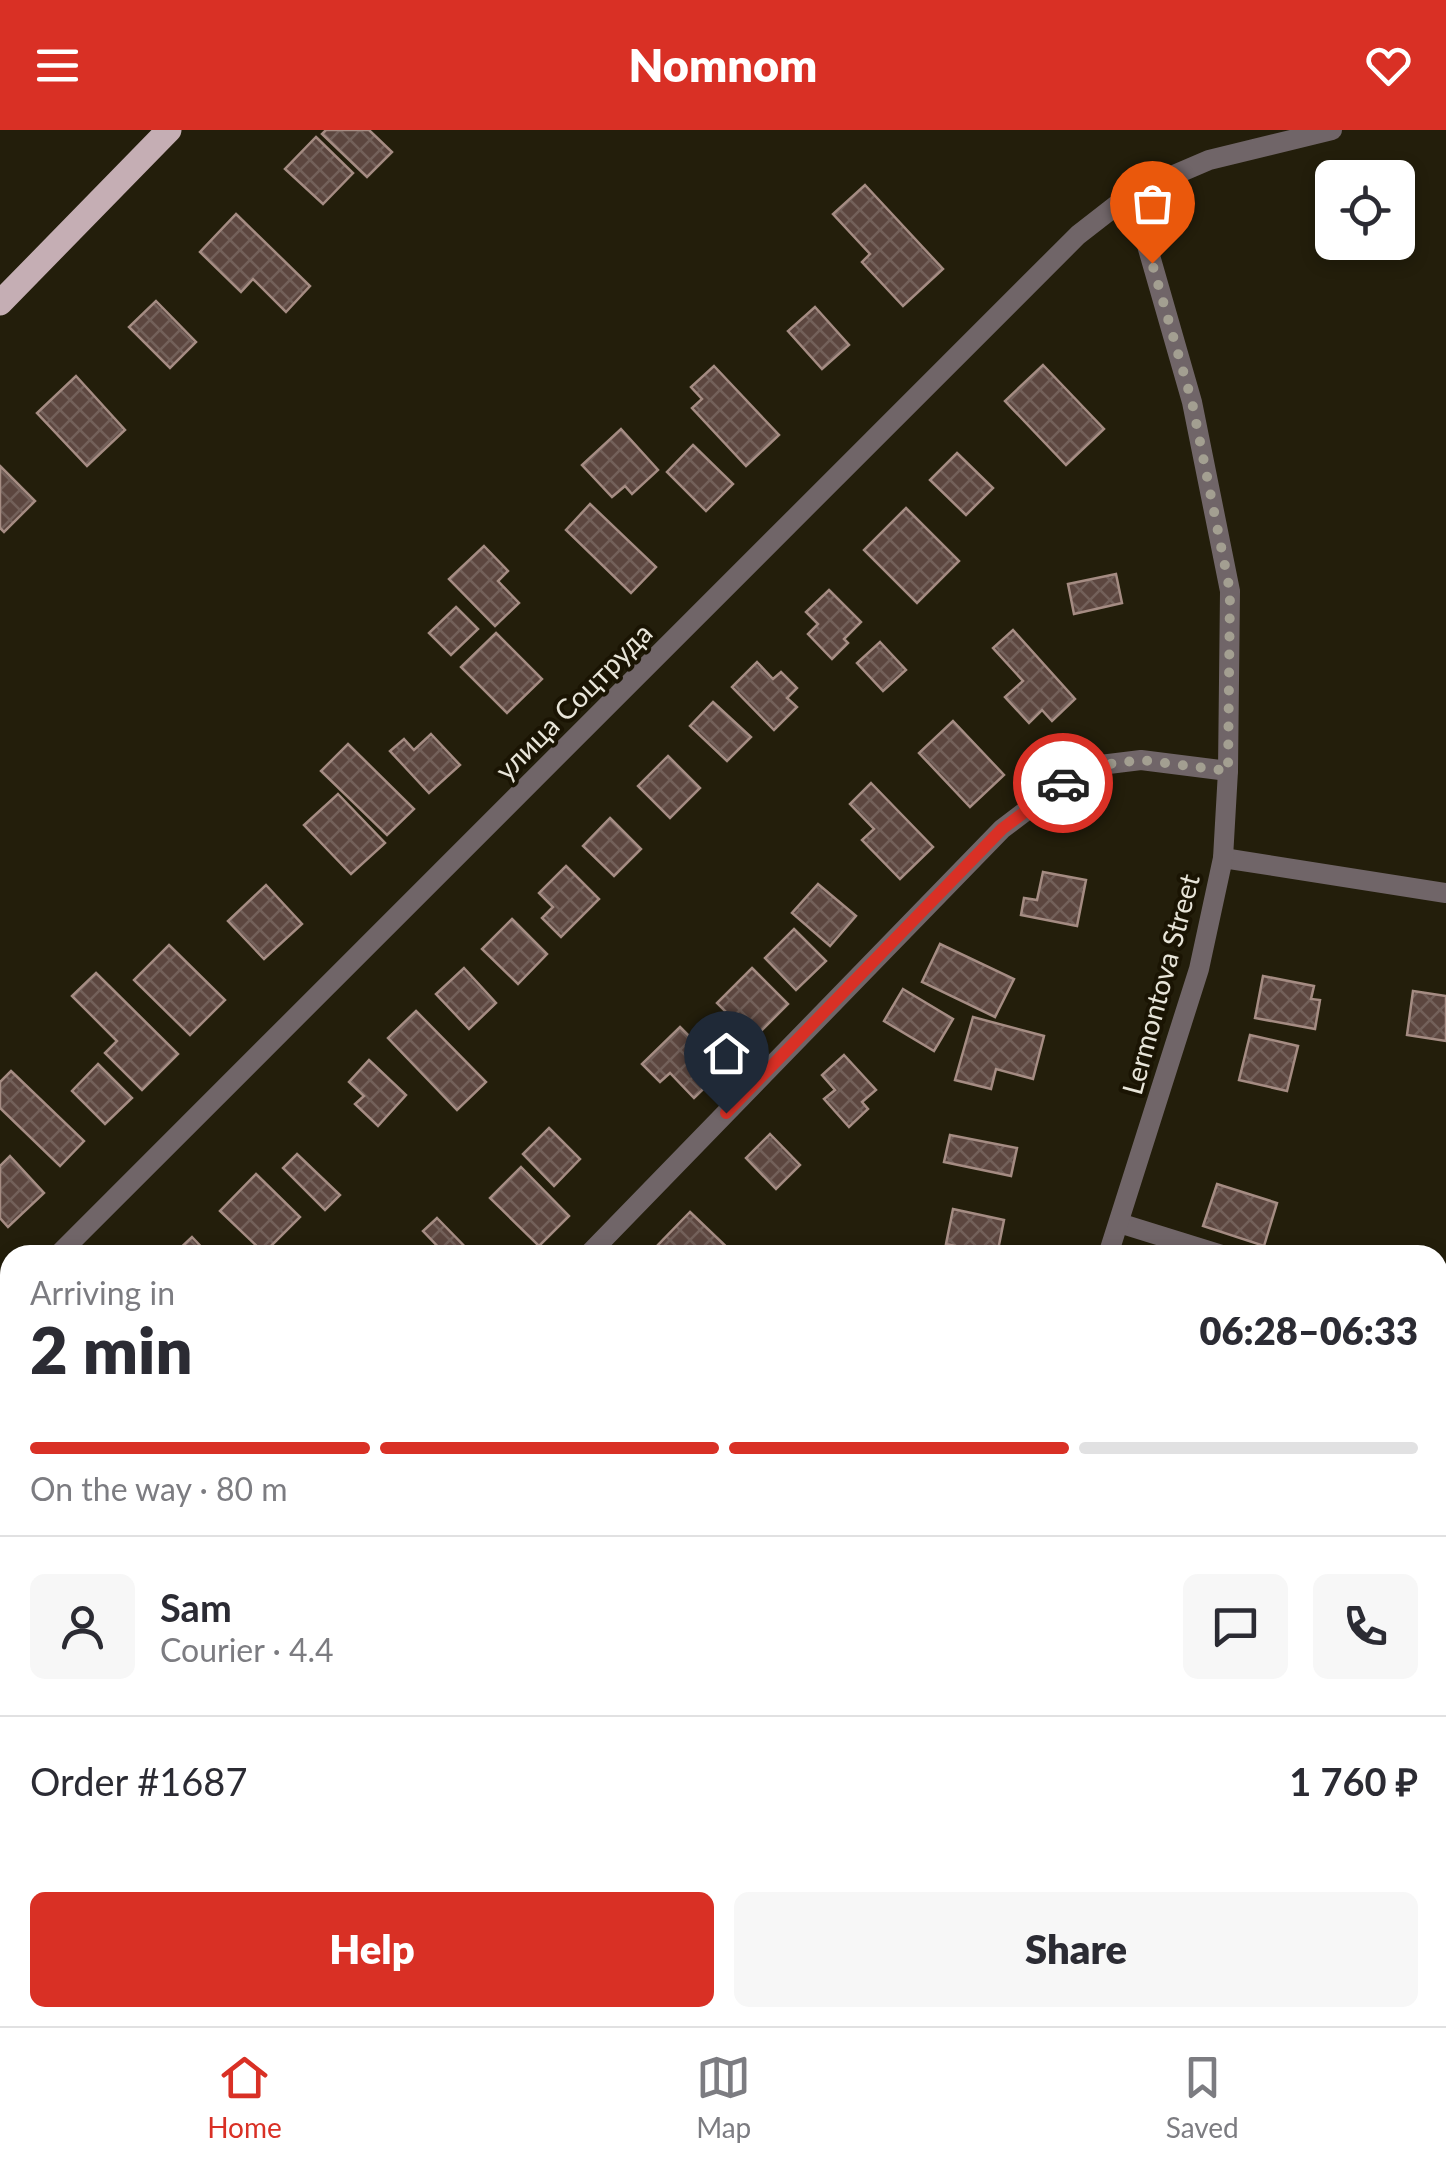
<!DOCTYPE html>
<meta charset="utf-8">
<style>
body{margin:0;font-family:Lato,sans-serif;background:#f7f7f7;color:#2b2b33;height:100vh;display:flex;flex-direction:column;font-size:38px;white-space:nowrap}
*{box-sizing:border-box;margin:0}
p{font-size:32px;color:#7c7c81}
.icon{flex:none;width:55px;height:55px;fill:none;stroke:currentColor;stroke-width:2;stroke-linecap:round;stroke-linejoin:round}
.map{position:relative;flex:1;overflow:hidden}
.drawer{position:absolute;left:0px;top:1115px;width:1448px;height:782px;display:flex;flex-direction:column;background:#fff;border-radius:30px 30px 0 0;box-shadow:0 5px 15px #0003}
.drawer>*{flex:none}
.tools{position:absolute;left:1315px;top:30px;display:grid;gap:20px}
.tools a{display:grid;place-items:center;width:100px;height:100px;border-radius:15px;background:#fff;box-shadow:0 5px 15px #0003;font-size:50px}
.pin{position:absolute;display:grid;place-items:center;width:85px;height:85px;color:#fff;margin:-102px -42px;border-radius:50% 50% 50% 0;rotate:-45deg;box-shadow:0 0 10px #0007}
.pin .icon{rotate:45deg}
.courier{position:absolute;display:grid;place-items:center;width:100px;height:100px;margin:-50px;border:8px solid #d93025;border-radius:50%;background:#fff;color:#222;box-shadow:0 2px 12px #0007}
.head em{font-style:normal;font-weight:800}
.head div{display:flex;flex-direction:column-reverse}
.head{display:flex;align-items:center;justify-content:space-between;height:170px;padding:0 30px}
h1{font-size:65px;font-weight:800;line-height:75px}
.bar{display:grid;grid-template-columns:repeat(4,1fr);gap:15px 10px;align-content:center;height:120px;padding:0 30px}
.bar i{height:12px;border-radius:8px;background:#e1e1e2}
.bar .on{background:#d93025}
.bar p{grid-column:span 4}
.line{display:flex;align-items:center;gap:25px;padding:0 30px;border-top:2px solid #e1e1e2}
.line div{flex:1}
.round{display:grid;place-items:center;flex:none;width:105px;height:105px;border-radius:15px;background:#f7f7f7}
.action{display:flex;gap:20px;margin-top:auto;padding:20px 30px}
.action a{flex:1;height:115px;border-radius:15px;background:#d93025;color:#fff;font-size:40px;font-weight:800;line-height:115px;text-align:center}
.action a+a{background:#f7f7f7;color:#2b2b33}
header{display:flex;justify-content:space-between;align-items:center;height:130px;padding:0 30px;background:#d93025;color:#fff;font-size:45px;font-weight:800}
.menu{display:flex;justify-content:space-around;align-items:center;height:140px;border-top:2px solid #e1e1e2;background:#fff;font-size:28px;color:#7c7c81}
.menu a{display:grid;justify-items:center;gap:5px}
.menu .on{color:#d93025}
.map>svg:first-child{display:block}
</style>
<header><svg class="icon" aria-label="menu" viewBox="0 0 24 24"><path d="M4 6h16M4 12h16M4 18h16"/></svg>Nomnom<svg class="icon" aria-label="heart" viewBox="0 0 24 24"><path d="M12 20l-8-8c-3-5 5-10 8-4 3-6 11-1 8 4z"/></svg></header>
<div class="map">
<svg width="1446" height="1896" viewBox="0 0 1446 1896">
<defs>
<pattern id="building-cross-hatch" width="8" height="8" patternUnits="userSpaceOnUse" patternTransform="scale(2.5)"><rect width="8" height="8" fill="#5c463f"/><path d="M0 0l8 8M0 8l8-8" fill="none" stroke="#73615a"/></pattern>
</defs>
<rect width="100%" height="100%" fill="#231e0b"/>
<g fill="url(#building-cross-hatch)" stroke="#a58c83" stroke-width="2.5">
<path d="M326,0H369L392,22L367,47L322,4Z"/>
<path d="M316,7L353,43L323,74L285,39Z"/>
<path d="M865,55L943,139L903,176L862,132L870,124L833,84Z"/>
<path d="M236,84L310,156L286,182L253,149L241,162L200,122Z"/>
<path d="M156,171L196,212L170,238L129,197Z"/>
<path d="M815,177L849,215L822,239L788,201Z"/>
<path d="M1043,235L1104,299L1066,335L1005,271Z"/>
<path d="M714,236L779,305L746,336L692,278L702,269L691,257Z"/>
<path d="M76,246L125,300L87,336L37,283Z"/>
<path d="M621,299L658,340L632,364L625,356L612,367L582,335Z"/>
<path d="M693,315L733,354L706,381L667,342Z"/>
<path d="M957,323L993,358L966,385L930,350Z"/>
<path d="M0,336L35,371L4,402L0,398Z"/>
<path d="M590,374L656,437L631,463L566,400Z"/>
<path d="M906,378L959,431L917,473L864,420Z"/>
<path d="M484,416L508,441L498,451L519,473L495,496L449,449Z"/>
<path d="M1116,444L1122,473L1074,484L1068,454Z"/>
<path d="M829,460L861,492L844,509L848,513L832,529L808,504L818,494L806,482Z"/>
<path d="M456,477L478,499L451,525L429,503Z"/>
<path d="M1013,500L1075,569L1052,591L1042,580L1029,593L1005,567L1023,551L993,518Z"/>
<path d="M496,503L542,549L507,583L461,537Z"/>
<path d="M880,512L906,540L883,561L857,533Z"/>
<path d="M757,532L773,549L781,542L797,558L787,568L797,577L774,600L732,557Z"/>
<path d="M713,572L751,607L727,631L690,596Z"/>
<path d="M953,591L1004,645L970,677L919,623Z"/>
<path d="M431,604L460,635L429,663L390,621L404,609L414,620Z"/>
<path d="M348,614L414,679L387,705L321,641Z"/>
<path d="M668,626L700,658L670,688L638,656Z"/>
<path d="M871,653L933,717L900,749L862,710L874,699L850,674Z"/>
<path d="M338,664L385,713L351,744L304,695Z"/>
<path d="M610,688L641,719L614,746L583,716Z"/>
<path d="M566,736L599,769L561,807L542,788L553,777L539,763Z"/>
<path d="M1043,742L1086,750L1077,796L1021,785L1024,768L1037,770Z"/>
<path d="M818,754L856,786L830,816L792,783Z"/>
<path d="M266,755L302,794L264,829L228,791Z"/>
<path d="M512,789L547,824L518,854L482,819Z"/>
<path d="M794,799L826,831L796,860L765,828Z"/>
<path d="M940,814L1014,849L995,887L922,852Z"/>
<path d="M169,815L225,870L190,905L134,850Z"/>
<path d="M464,838L496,873L469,899L436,864Z"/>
<path d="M752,838L788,874L753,909L717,873Z"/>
<path d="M96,843L178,924L142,960L105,923L117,911L72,866Z"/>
<path d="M1263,846L1314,856L1311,869L1320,870L1315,899L1255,888Z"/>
<path d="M903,859L953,889L934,921L884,891Z"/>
<path d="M1413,861L1446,866V911L1407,905Z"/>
<path d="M416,881L486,952L457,980L388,908Z"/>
<path d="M973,887L1044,906L1033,949L996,939L991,959L955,950Z"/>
<path d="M680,897L723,940L694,968L670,943L660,952L642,934Z"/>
<path d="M1250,905L1298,916L1287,961L1239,950Z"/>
<path d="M844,925L876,960L862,972L868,979L849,997L824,969L835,960L822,945Z"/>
<path d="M369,930L406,965L378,996L355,974L364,966L349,952Z"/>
<path d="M98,934L132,968L105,994L72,961Z"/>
<path d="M11,941L84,1011L60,1036L0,978V952Z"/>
<path d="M549,998L580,1029L554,1056L523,1024Z"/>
<path d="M770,1004L800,1035L776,1059L746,1028Z"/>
<path d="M950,1005L1017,1018L1011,1046L944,1032Z"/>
<path d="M297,1024L340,1065L325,1080L283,1038Z"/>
<path d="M10,1026L44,1063L8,1097L0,1088V1036Z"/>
<path d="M521,1037L569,1086L539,1116L490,1068Z"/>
<path d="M256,1044L300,1087L264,1123L220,1081Z"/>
<path d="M1217,1054L1277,1073L1264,1116L1203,1096Z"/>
<path d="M953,1079L1004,1090L997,1125L946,1114Z"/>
<path d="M690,1082L735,1125H667L657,1116Z"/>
<path d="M437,1088L473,1125H446L423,1101Z"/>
<path d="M192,1107L209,1125H173Z"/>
<path d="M1439,1263L1446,1266V1332L1438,1329Z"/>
<path d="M10,1282V1322L0,1312V1292Z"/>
<path d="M10,1412V1476L0,1486V1422Z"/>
<path d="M1441,1756L1446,1759V1835L1438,1830V1762Z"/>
<path d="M8,1795L10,1796L9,1865L0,1856V1803Z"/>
<path d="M421,1888H511L502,1896H411Z"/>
<path d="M803,1888H826L836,1896H796Z"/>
</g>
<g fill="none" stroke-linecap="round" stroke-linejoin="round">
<g stroke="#706568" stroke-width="20">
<path d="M1223,728L1446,763"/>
<path d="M1119,1093L1222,1125"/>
<path d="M58,1125L1078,105L1132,63L1209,30L1332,0"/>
<path d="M588,1125L1002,699L1084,637L1141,630L1228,641"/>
<path d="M1108,1125L1199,839L1223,728L1228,641L1230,461L1192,272L1132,63"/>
<path d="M0,1183L10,1173"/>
<path d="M1438,1193L1446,1195"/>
<path d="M1438,1654L1446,1659"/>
<path d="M964,1888L976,1896"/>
<path d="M257,1896L266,1888"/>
<path d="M698,1896L703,1888"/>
</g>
<g stroke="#a08e93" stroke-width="20">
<path d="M0,1605L10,1614"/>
<path d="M289,1888L297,1896"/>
</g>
<path stroke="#c5aeb4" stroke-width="25" d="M0,173L169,0"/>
</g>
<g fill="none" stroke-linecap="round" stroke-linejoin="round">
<path stroke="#a39f91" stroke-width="10" stroke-dasharray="0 18" d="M1063,653L1084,637L1141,630L1228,641L1230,461L1192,272L1152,133"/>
<path stroke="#d93025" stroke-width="12" d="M726,983L1002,699L1063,653"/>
</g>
<g text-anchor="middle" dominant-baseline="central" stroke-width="8" stroke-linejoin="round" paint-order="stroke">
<g font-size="28" fill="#e8e5d9" stroke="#1a1403">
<text transform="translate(573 571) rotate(-45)">улица Соцтруда</text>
<text transform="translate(1160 854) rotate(-75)">Lermontova Street</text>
</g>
</g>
</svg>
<div class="tools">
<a><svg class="icon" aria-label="locate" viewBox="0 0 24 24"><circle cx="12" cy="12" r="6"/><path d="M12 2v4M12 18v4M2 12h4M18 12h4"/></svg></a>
</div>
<div class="pin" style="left:1152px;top:133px;background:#ea580c"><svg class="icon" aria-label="bag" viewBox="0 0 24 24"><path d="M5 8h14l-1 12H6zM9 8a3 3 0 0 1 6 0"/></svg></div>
<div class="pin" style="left:726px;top:983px;background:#1f2937"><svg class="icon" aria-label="home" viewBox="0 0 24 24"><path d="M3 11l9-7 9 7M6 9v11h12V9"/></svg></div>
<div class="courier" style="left:1063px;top:653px"><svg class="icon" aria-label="car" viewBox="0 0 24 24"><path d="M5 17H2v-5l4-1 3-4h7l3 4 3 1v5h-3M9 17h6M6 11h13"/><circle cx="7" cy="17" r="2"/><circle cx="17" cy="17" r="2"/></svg></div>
<section class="drawer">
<div class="head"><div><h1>2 min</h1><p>Arriving in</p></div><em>06:28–06:33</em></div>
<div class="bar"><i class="on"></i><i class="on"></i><i class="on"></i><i></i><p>On the way · 80 m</p></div>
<div class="line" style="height:180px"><a class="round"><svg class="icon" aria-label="person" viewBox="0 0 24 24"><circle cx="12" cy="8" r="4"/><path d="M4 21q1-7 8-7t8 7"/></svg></a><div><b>Sam</b><p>Courier · 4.4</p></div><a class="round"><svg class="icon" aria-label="chat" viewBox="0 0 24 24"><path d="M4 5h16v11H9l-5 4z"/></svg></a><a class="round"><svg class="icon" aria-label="phone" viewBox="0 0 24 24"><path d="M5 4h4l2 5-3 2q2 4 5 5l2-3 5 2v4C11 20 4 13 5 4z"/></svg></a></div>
<div class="line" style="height:130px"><div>Order #1687</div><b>1 760 ₽</b></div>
<div class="action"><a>Help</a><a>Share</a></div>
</section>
</div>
<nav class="menu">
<a class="on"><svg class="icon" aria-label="home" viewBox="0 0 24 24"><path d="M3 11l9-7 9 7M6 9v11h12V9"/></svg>Home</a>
<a><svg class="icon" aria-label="map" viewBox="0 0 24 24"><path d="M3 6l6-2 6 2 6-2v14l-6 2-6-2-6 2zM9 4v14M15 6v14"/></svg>Map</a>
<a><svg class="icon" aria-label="saved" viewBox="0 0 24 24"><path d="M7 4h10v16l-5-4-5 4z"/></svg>Saved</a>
</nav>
